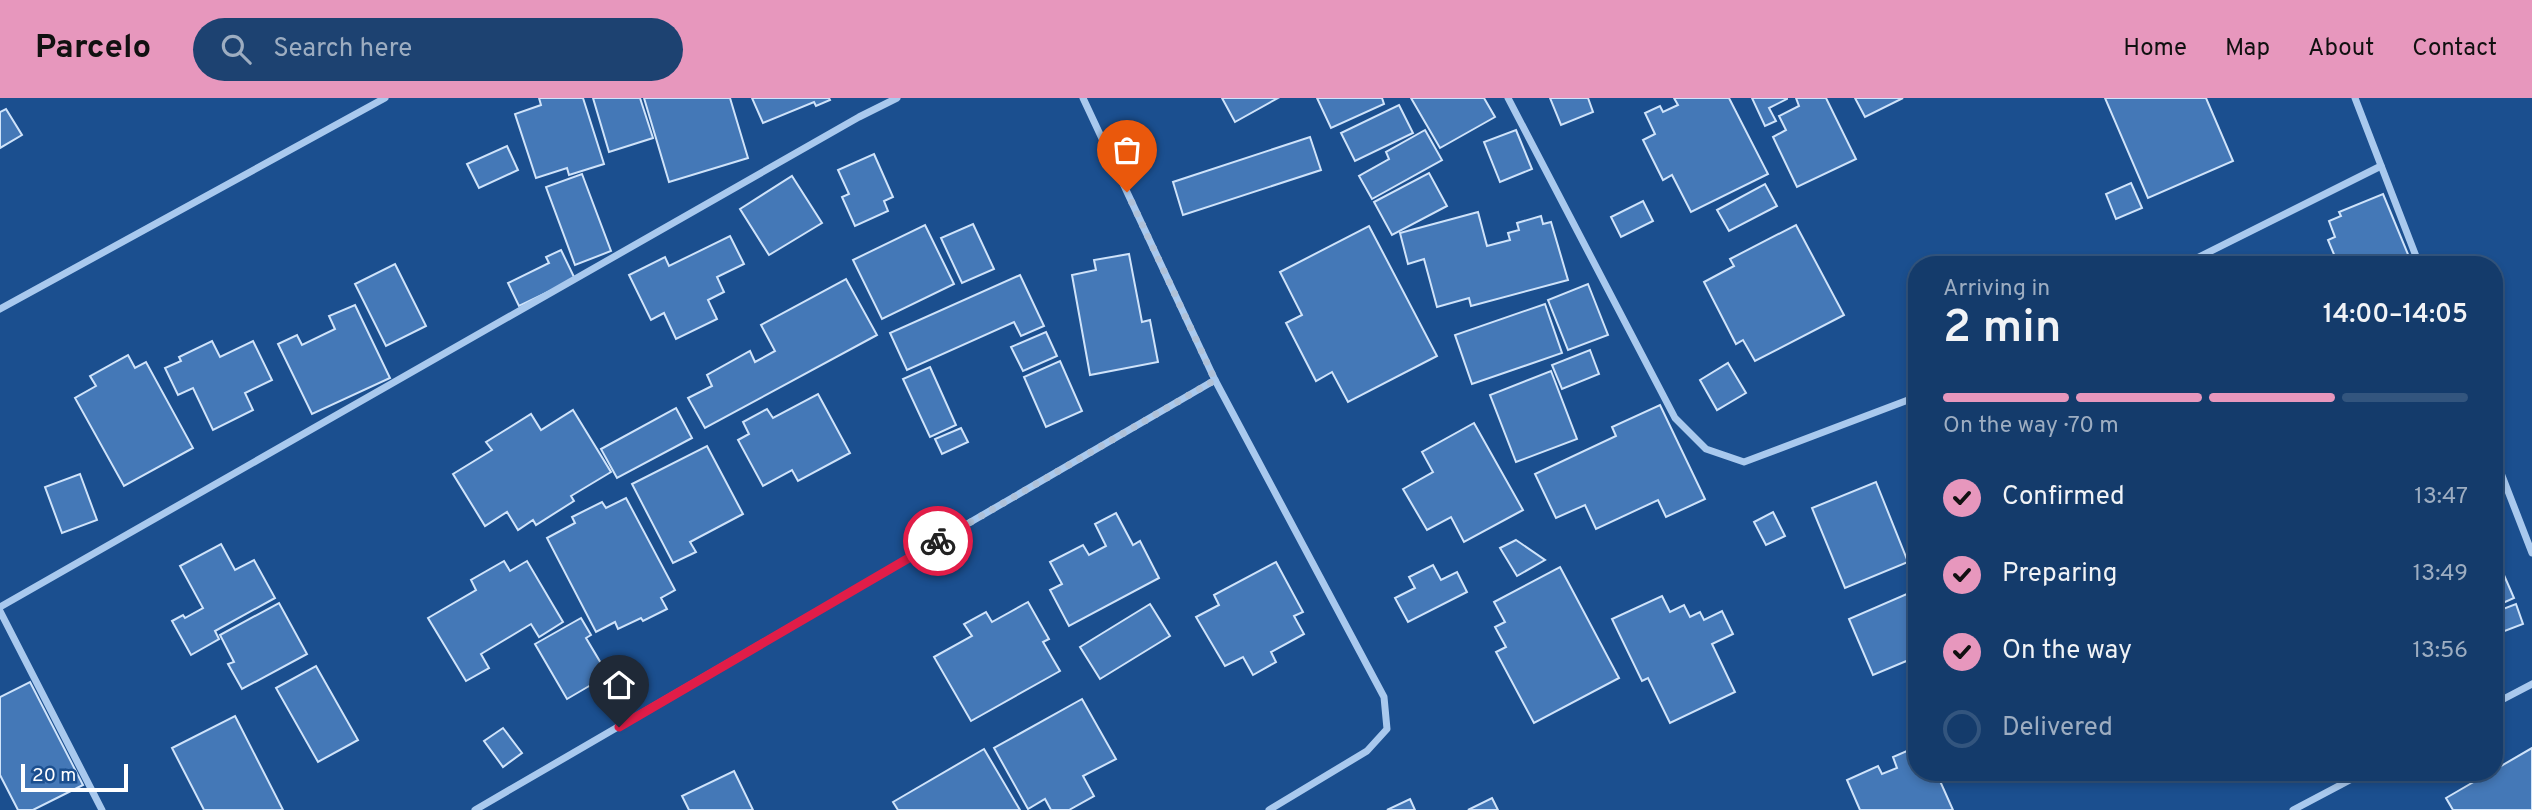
<!DOCTYPE html>
<meta charset="utf-8">
<style>
body{margin:0;font-family:Overpass,sans-serif;background:#1d4271;color:#f1f3f6;height:100vh;display:flex;flex-direction:column;font-size:26px;white-space:nowrap}
*{box-sizing:border-box;margin:0}
p{font-size:23px;color:#9dadc1}
.icon{flex:none;width:38px;height:38px;fill:none;stroke:currentColor;stroke-width:2;stroke-linecap:round;stroke-linejoin:round}
.map{position:relative;flex:1;overflow:hidden}
.drawer{position:absolute;left:1908px;top:158px;width:595px;height:525px;display:flex;flex-direction:column;background:#143b6b;border-radius:28px;box-shadow:0 4px 10px #0003,0 0 0 2px #33557e}
.drawer>*{flex:none}
.scale{position:absolute;left:21px;bottom:18px;width:107px;box-sizing:border-box;padding-left:7px;border:4px solid #fff;border-top:0;font-size:19px;line-height:24px;white-space:nowrap;color:#fff;-webkit-text-stroke:5px #1b4f8f;paint-order:stroke}
.pin{position:absolute;display:grid;place-items:center;width:60px;height:60px;color:#fff;margin:-72px -30px;border-radius:50% 50% 50% 0;rotate:-45deg;box-shadow:0 0 7px #0007}
.pin .icon{rotate:45deg}
.courier{position:absolute;display:grid;place-items:center;width:70px;height:70px;margin:-35px;border:5px solid #e11d48;border-radius:50%;background:#fff;color:#222;box-shadow:0 2px 9px #0007}
.headline em{font-style:normal;font-weight:600}
.headline div{display:flex;flex-direction:column-reverse}
.headline{display:flex;align-items:center;justify-content:space-between;height:119px;padding:0 35px}
h1{font-size:46px;font-weight:600;line-height:52px}
.bar{display:grid;grid-template-columns:repeat(4,1fr);gap:10px 7px;align-content:center;height:84px;padding:0 35px}
.bar i{height:9px;border-radius:5px;background:#33557e}
.bar .on{background:#e797bd}
.bar p{grid-column:span 4}
ol{padding:0 35px;list-style:none}
li{display:flex;align-items:center;gap:21px;height:77px}
li p{margin-inline-start:auto}
li .icon{padding:7px;border-radius:50%;background:#e797bd;color:#111;stroke-width:4}
li:last-child{color:#9dadc1}
li i{width:38px;height:38px;border:4px solid #33557e;border-radius:50%}
header{display:flex;align-items:center;gap:42px;box-sizing:border-box;height:98px;padding:0 35px;background:#e797bd;color:#111}
header strong{font-size:33px}
nav{display:flex;gap:38px;margin-inline-start:auto;font-size:24px}
.search{width:490px;height:63px;background:#1d4271;display:flex;align-items:center;gap:18px;box-sizing:border-box;padding:0 24px;border-radius:38px;color:#9dadc1;font-size:26px}
.map>svg:first-child{display:block}
</style>
<header>
<strong>Parcelo</strong>
<div class="search"><svg class="icon" aria-label="search" viewBox="0 0 24 24"><circle cx="10" cy="10" r="6"/><path d="M15 15l6 6"/></svg>Search here</div>
<nav><a>Home</a><a>Map</a><a>About</a><a>Contact</a></nav>
</header>
<div class="map">
<svg width="2532" height="712" viewBox="0 0 2532 712">
<rect width="100%" height="100%" fill="#1b4f8f"/>
<g fill="#4478b7" stroke="#cfe3fa" stroke-width="2">
<path d="M539,0H583L604,66L569,77L567,70L536,80L515,16L541,7Z"/>
<path d="M593,0H640L653,40L609,54Z"/>
<path d="M644,0H730L748,60L669,84Z"/>
<path d="M752,0H829L830,2L816,8L814,4L763,25Z"/>
<path d="M1222,0H1278L1235,24Z"/>
<path d="M1317,0H1382L1384,6L1331,30Z"/>
<path d="M1411,0H1484L1495,19L1440,50Z"/>
<path d="M1550,0H1588L1593,14L1561,27Z"/>
<path d="M1674,0H1729L1768,76L1691,114L1672,77L1663,82L1643,42L1655,36L1645,15L1660,8L1663,14L1678,7Z"/>
<path d="M1752,0H1787V1L1769,10L1776,23L1765,28Z"/>
<path d="M1796,0H1826L1856,61L1797,89L1773,39L1786,32L1779,18L1799,8Z"/>
<path d="M1855,0H1903L1865,19Z"/>
<path d="M2105,0H2206L2233,63L2148,100Z"/>
<path d="M1399,7L1413,35L1355,63L1341,35Z"/>
<path d="M6,11L22,37L0,50V14Z"/>
<path d="M1425,32L1442,62L1372,101L1359,78L1389,61L1386,54Z"/>
<path d="M1516,32L1532,71L1500,84L1484,44Z"/>
<path d="M1310,39L1321,72L1183,117L1173,84Z"/>
<path d="M507,48L518,72L479,90L467,66Z"/>
<path d="M874,56L893,99L884,103L888,113L855,128L842,99L849,96L838,72Z"/>
<path d="M1429,75L1447,108L1392,137L1374,104Z"/>
<path d="M582,76L611,153L575,167L546,89Z"/>
<path d="M792,78L822,125L769,157L740,111Z"/>
<path d="M2131,85L2142,110L2116,121L2106,96Z"/>
<path d="M1765,86L1777,108L1729,133L1717,112Z"/>
<path d="M2383,96L2412,166H2338L2328,142L2335,139L2329,123L2341,118L2339,114Z"/>
<path d="M1643,103L1653,123L1621,139L1611,119Z"/>
<path d="M1478,114L1487,148L1510,142L1508,135L1519,132L1517,125L1541,118L1543,126L1551,124L1568,182L1471,208L1469,200L1437,209L1424,161L1408,166L1400,135Z"/>
<path d="M973,126L994,171L962,185L941,140Z"/>
<path d="M925,127L954,186L882,221L853,162Z"/>
<path d="M1796,127L1844,217L1755,263L1743,242L1736,246L1704,184L1734,168L1730,161Z"/>
<path d="M1369,128L1437,258L1348,304L1332,274L1316,283L1286,225L1302,217L1280,174Z"/>
<path d="M730,138L744,166L717,179L724,194L708,202L717,221L676,241L664,215L651,222L629,177L665,159L669,168Z"/>
<path d="M561,152L575,181L519,208L508,185L549,165L546,159Z"/>
<path d="M1129,156L1142,224L1150,222L1158,264L1090,277L1072,177L1096,172L1094,162Z"/>
<path d="M395,166L426,228L386,248L355,186Z"/>
<path d="M1020,177L1044,228L1021,238L1014,224L907,272L890,235Z"/>
<path d="M846,181L877,237L705,330L688,300L712,288L707,277L750,253L755,264L775,253L761,227Z"/>
<path d="M1588,186L1608,237L1568,252L1548,202Z"/>
<path d="M1545,206L1562,255L1472,286L1455,237Z"/>
<path d="M355,207L390,280L312,316L278,246L297,237L302,247L335,231L329,218Z"/>
<path d="M1046,234L1057,258L1023,273L1011,249Z"/>
<path d="M212,243L220,259L253,243L272,282L245,295L253,312L213,332L193,290L178,297L165,270L181,263L179,259Z"/>
<path d="M1590,252L1599,276L1562,291L1552,267Z"/>
<path d="M128,257L135,270L146,264L193,350L124,388L75,300L96,288L90,278Z"/>
<path d="M1060,263L1082,313L1046,329L1024,279Z"/>
<path d="M1728,265L1746,295L1717,312L1700,282Z"/>
<path d="M930,269L956,327L930,339L903,281Z"/>
<path d="M1551,273L1577,341L1516,364L1490,297Z"/>
<path d="M818,296L850,355L798,383L792,372L763,388L738,342L749,336L743,324L767,311L773,320Z"/>
<path d="M1660,307L1705,401L1666,419L1658,402L1596,431L1585,407L1556,420L1535,376L1616,338L1612,329Z"/>
<path d="M676,310L692,340L617,380L601,351Z"/>
<path d="M573,312L611,374L571,398L574,403L536,427L533,422L518,432L507,414L485,428L453,376L492,352L486,344L531,316L541,332Z"/>
<path d="M1474,325L1523,412L1464,444L1451,419L1427,432L1403,391L1433,374L1422,354Z"/>
<path d="M961,330L968,344L942,356L935,341Z"/>
<path d="M707,348L743,416L690,444L696,454L673,465L632,386Z"/>
<path d="M80,376L97,422L62,435L45,389Z"/>
<path d="M1876,384L1908,464L1845,490L1812,410Z"/>
<path d="M626,400L675,492L661,500L667,511L643,523L641,520L618,531L615,524L596,534L547,440L575,425L572,419L602,404L606,410Z"/>
<path d="M1773,414L1785,438L1766,447L1754,424Z"/>
<path d="M1116,415L1133,447L1140,443L1159,480L1069,528L1050,492L1062,486L1050,464L1083,447L1089,457L1106,448L1095,426Z"/>
<path d="M1516,442L1545,462L1517,478L1500,450Z"/>
<path d="M221,446L235,472L254,462L275,500L215,533L219,541L191,557L172,523L183,517L185,520L203,510L180,468Z"/>
<path d="M504,463L510,473L527,463L563,524L539,539L531,526L481,556L489,570L466,583L428,520L476,492L471,482Z"/>
<path d="M1276,464L1303,514L1294,518L1304,536L1271,554L1276,564L1253,577L1243,559L1225,568L1196,519L1219,507L1214,497Z"/>
<path d="M1433,467L1441,482L1457,474L1467,494L1408,524L1395,500L1415,490L1409,479Z"/>
<path d="M2500,468L2514,500L2494,509V471Z"/>
<path d="M1560,469L1619,580L1534,625L1496,554L1506,549L1495,529L1505,524L1494,504Z"/>
<path d="M1916,492V559L1873,577L1849,521Z"/>
<path d="M1662,498L1670,514L1684,507L1690,519L1700,514L1704,522L1722,513L1733,536L1712,546L1735,594L1670,625L1648,580L1642,583L1612,521Z"/>
<path d="M1028,504L1049,541L1043,544L1060,573L971,623L934,559L972,538L964,526L986,514L992,524Z"/>
<path d="M279,505L307,556L242,591L228,566L234,564L220,537Z"/>
<path d="M1150,506L1170,538L1100,581L1080,549Z"/>
<path d="M2516,506L2523,526L2502,534L2495,514Z"/>
<path d="M581,520L591,537L586,540L608,577L567,601L535,546Z"/>
<path d="M316,568L358,642L318,664L276,590Z"/>
<path d="M30,584L83,687L33,712H18L0,677V599Z"/>
<path d="M1082,601L1116,661L1083,678L1094,698L1069,712H1051L1045,701L1028,711L994,650Z"/>
<path d="M235,618L283,712H204L172,650Z"/>
<path d="M503,630L522,655L503,669L484,643Z"/>
<path d="M1916,649V674H1936L1953,712H1860L1847,682L1878,668L1882,676L1897,670L1893,659Z"/>
<path d="M2532,650V712H2453L2446,700Z"/>
<path d="M984,651L1020,712H898L893,704Z"/>
<path d="M734,673L753,712H689L682,698Z"/>
<path d="M1492,700L1498,712H1468Z"/>
<path d="M1410,701L1415,712H1387Z"/>
</g>
<g fill="none" stroke-linecap="round" stroke-linejoin="round">
<g stroke="#a9c9ee" stroke-width="7">
<path d="M1083,0L1215,282L1384,599L1387,631L1367,653L1269,712"/>
<path d="M1508,0L1675,320L1706,351L1744,364L1916,299"/>
<path d="M2355,0L2419,166"/>
<path d="M2185,166L2381,68"/>
<path d="M0,211L385,0"/>
<path d="M2494,357L2532,455"/>
<path d="M0,509L859,19L897,0"/>
<path d="M0,513L102,712"/>
<path d="M2494,606L2532,586"/>
<path d="M475,712L1215,282"/>
<path d="M2293,712L2365,674"/>
</g>
</g>
<g fill="none" stroke-linecap="round" stroke-linejoin="round">
<path stroke="#afc1d8" stroke-width="7" stroke-dasharray="0 12.6" d="M938,443L1215,282L1127,94"/>
<path stroke="#e11d48" stroke-width="9" d="M619,629L938,443"/>
</g>
</svg>
<div class="scale">20 m</div>
<div class="pin" style="left:1127px;top:94px;background:#ea580c"><svg class="icon" aria-label="bag" viewBox="0 0 24 24"><path d="M5 8h14l-1 12H6zM9 8a3 3 0 0 1 6 0"/></svg></div>
<div class="pin" style="left:619px;top:629px;background:#1f2937"><svg class="icon" aria-label="home" viewBox="0 0 24 24"><path d="M3 11l9-7 9 7M6 9v11h12V9"/></svg></div>
<div class="courier" style="left:938px;top:443px"><svg class="icon" aria-label="bike" viewBox="0 0 24 24"><circle cx="6" cy="16" r="4"/><circle cx="18" cy="16" r="4"/><path d="M6 16l4-8h5l3 8M10 8l3 8H6M13 5h3"/></svg></div>
<section class="drawer">
<div class="headline"><div><h1>2 min</h1><p>Arriving in</p></div><em>14:00–14:05</em></div>
<div class="bar"><i class="on"></i><i class="on"></i><i class="on"></i><i></i><p>On the way · 70 m</p></div>
<ol>
<li><svg class="icon" aria-label="check" viewBox="0 0 24 24"><path d="M5 12l5 5 9-10"/></svg>Confirmed<p>13:47</p></li>
<li><svg class="icon" aria-label="check" viewBox="0 0 24 24"><path d="M5 12l5 5 9-10"/></svg>Preparing<p>13:49</p></li>
<li><svg class="icon" aria-label="check" viewBox="0 0 24 24"><path d="M5 12l5 5 9-10"/></svg>On the way<p>13:56</p></li>
<li><i></i>Delivered</li>
</ol>
</section>
</div>
